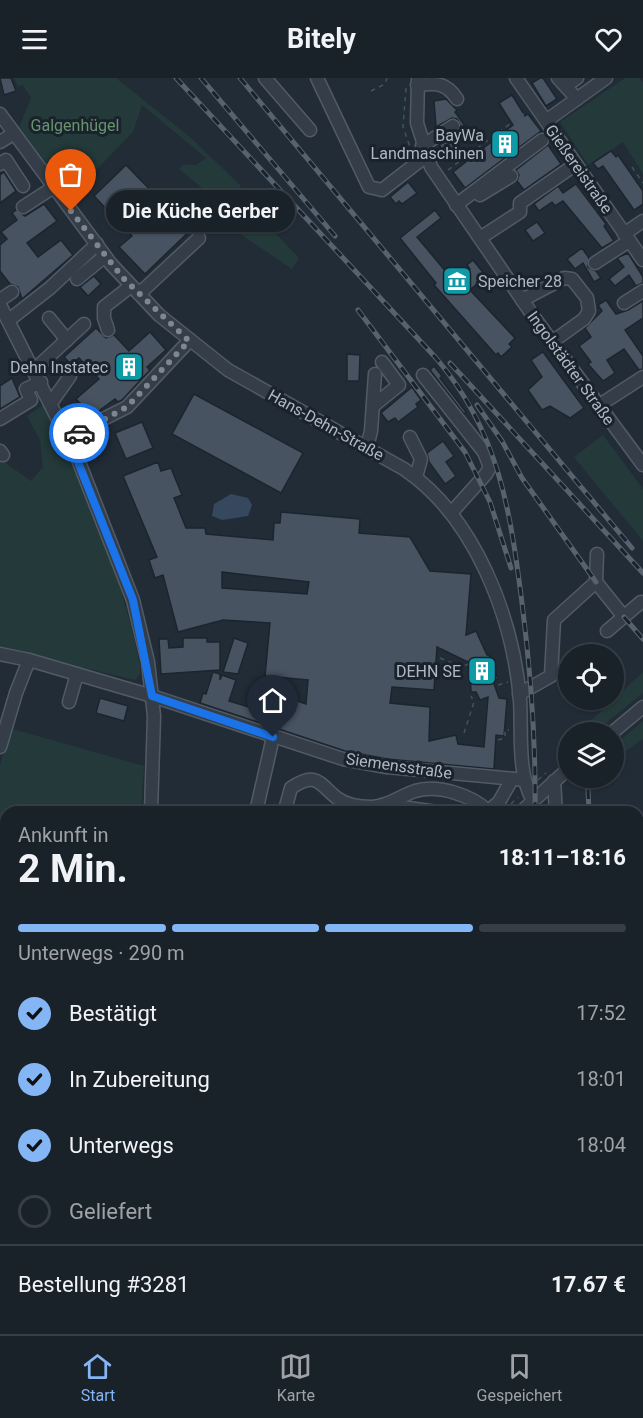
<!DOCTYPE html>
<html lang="de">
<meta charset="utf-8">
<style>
body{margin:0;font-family:Roboto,sans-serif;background:#262e35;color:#f1f3f6;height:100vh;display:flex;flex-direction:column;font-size:22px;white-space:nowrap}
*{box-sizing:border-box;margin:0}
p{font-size:20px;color:#9fa3a8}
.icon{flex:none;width:33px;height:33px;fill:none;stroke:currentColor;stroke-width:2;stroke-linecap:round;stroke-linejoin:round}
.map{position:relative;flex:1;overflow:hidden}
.sheet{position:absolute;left:0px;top:728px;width:644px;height:530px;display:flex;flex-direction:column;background:#192129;border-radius:18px 18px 0 0;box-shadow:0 2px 4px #0004,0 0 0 2px #373e46}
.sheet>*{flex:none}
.buttons{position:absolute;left:558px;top:566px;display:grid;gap:12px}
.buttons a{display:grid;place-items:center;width:66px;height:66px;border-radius:50%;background:#192129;box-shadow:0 2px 4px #0004,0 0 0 2px #373e46;font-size:30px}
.pin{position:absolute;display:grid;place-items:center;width:51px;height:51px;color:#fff;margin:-62px -26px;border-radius:50% 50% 50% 0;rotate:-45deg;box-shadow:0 0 6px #0007}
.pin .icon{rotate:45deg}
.courier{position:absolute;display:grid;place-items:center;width:60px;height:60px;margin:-30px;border:4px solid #1a73e8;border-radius:50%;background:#fff;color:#222;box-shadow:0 2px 8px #0007}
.bubble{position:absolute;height:42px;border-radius:21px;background:#192129;box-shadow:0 2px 4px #0004,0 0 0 2px #373e46;font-size:20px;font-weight:700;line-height:42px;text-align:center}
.summary em{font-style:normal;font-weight:700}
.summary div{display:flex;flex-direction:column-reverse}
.summary{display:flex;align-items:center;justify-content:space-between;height:102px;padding:0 18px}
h1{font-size:39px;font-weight:700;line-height:45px}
.bar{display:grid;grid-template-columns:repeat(4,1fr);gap:9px 6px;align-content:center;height:72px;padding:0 18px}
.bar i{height:8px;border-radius:4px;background:#373e46}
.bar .current{background:#84b5f4}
.bar p{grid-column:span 4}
.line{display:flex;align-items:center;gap:15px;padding:0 18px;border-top:2px solid #373e46}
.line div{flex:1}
ol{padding:0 18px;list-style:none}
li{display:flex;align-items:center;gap:18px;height:66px}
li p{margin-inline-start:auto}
li .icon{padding:6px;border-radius:50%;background:#84b5f4;color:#111;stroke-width:4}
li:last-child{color:#9fa3a8}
li i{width:33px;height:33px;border:3px solid #373e46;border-radius:50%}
header{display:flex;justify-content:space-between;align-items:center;height:78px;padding:0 18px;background:#192129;font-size:27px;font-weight:700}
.dock{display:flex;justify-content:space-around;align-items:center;height:84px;border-top:2px solid #373e46;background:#192129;font-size:16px;color:#9fa3a8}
.dock a{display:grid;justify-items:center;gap:3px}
.dock .current{color:#84b5f4}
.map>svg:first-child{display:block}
</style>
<header><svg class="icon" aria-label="menu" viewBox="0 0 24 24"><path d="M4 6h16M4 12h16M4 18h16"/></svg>Bitely<svg class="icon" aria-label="heart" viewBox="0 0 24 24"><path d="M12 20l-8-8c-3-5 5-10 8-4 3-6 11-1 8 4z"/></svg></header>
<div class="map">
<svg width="643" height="1256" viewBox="0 0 643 1256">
<rect width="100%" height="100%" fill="#212c37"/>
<g fill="#243939">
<path d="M14,0H116L190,59L241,108L236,114L299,180L292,191L212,137L220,125L179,91L184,86L196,87L206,80L142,27L133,54L71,118L19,49L31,20L23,7L18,9Z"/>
<path d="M625,0H640L643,5V96L623,64L588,87L560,44Z"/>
<path d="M43,327C85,408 122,498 140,587V596L135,602L0,570V381L31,403L43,389L40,362L27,338Z"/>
<path d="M603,357L643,411V463L574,379Z"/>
<path d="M643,594V615L595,654H579Z"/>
<path d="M643,643V661L614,682V668Z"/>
<path d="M9,650L144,688L141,733L6,734V765L0,795V688Z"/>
</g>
<path fill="#35485e" d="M231,416L248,420L252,427L248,438L222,442L212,438L214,426Z"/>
<g fill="#475361" stroke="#1c252e" stroke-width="1.5" fill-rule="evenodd">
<path d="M0,0H11L16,13L4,17Z"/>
<path d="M540,0H543L557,21L546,28L532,5Z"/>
<path d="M512,17L525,38L528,36L541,53L465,110L453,94L513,47L499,25Z"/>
<path d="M446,21L457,32L455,34L465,48H461L457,41L452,40L436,49L434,23Z"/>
<path d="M453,59L461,72L449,79L439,67Z"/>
<path d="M548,67L561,86L524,112L517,103L519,97L516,92Z"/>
<path d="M611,73L616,79L618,77L643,113V126L634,132L603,88L598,91L593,85Z"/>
<path d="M126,87L164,126L172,119L198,145L145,196L119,169L132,158L94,118Z"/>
<path d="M4,94L16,113L0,125V97Z"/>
<path d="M408,104L417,115L402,126L399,123L396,126L390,119Z"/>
<path d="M576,106L606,146L604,148L614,163L602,170L563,123L555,128L552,124L539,133L534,126L558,108L563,115Z"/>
<path d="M44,126L57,143L27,165L38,179L61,162L73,177L22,221L18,209L10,206L0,193V167L7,161L1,154L17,142L12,135L16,132L25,138Z"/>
<path d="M435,132L441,140L417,159L447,195L452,192L459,200L470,191L467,187L473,182L486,198L470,212L515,260L509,266L512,269L501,279L498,275L496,277L434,207L436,205L400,160Z"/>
<path d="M537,144L545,155L533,163L525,152Z"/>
<path d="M582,170L589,180L588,189L596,193L601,200L594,204L583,185L575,191L567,181Z"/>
<path d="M628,175L643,199V205L636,208L629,197L615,208L609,201L624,189L617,180Z"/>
<path d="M94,198L101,206L88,218L80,209Z"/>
<path d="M606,222L616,236L628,232L643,223V240L625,252L643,278V291L639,292L624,271L607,282L615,295L603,303L588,286L591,284L579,268L591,259L585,250L602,233L598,227Z"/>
<path d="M96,250L106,260L114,257L129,273L150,254L166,272L147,289L150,292L122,322L118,324L115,321L92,338L76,321L99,301L79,280L71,286L64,279Z"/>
<path d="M543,274L584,330L570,340L550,328L542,332L528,312L542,299L531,282Z"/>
<path d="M347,276L360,277L359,303H347Z"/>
<path d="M434,288L442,298L440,300L466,334L464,336L430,292Z"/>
<path d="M12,300L20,319L0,331V308Z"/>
<path d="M412,309L421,322L416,326L418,329L398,344L395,340L388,344L381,335Z"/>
<path d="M194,316L303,375L281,415L172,356Z"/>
<path d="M142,344L153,370L126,381L115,355Z"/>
<path d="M443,363L454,378L446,384L456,398L445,406L429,384L427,375Z"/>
<path d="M158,384L161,393L171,390L182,417L174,420L186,450H205L206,456L273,462L274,445H280L281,434L360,441L359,455L410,459L430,493L471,496L466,557L476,553L487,577H489L498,601L493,603L499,620L507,621L504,658L496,657L494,691L387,681L345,673L200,625L203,615L206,616L213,594L220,596V602L222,597L236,602L229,623L249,629L256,609L306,626L308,602L265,598L270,545L223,542L178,554L163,497L155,500L149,482L157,479L123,398ZM222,494L309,504L307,516L222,510ZM437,569L470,585L471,614H476L480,622L488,619L484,669L458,666L456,657L429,663L430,629L390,625L392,609L434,612Z"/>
<path d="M183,560H207V564H220V592L161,596L159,561H168L169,570L183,569Z"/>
<path d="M234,560L248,565L238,596L223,594Z"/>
<path d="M100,620L128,628L124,643L96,635Z"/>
</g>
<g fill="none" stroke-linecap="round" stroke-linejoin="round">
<g stroke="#525b65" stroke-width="15">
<g id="minor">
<path d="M265,0L310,52"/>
<path d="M317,0L369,109L382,112L426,78"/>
<path d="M418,0L417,45L431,89L536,242L643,387"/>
<path d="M516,0L643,182"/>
<path d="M558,0L577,21"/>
<path d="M417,7C436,5 446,4 457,21"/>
<path d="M566,8L577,0"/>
<path d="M0,36L111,186L159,237L228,292L404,391C475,439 513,539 520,622C522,653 517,693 532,721"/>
<path d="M546,43L606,0"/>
<path d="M0,64L13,56"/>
<path d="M422,68L453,48"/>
<path d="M0,86L6,82L23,108"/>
<path d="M480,117L511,98"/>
<path d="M456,127L542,62"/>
<path d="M23,129L54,109"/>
<path d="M624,156L643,143"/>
<path d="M480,160L520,134V125L576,86"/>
<path d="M595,185L629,163"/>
<path d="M77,201L105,178"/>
<path d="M139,216L199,160"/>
<path d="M0,222L12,214"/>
<path d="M522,222L564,200L572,201L587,220L589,233L584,241L552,264"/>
<path d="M624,225L643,213"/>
<path d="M0,227L77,379L133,522L148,584L154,638L151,734"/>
<path d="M49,240L67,262"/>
<path d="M9,242L50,210L97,166"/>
<path d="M108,252L104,240V229L131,208"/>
<path d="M34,292L84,246"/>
<path d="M423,297L484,374L490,389L486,396L452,434"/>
<path d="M51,325L70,298"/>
<path d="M373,328L399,307L382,284"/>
<path d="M598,328L643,299"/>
<path d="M0,341L31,322L26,311L41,304"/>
<path d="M68,359L127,329L189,263"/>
<path d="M410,359L421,381L416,399"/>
<path d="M367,369L371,353L375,296"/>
<path d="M0,373L3,377"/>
<path d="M596,504L624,539"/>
<path d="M607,553L641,524"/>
<path d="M0,576L29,582L152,618L343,681L387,689L525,702"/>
<path d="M519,616L551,598L554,542L596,504L597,476"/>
<path d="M69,624L77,596"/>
<path d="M613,654L643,629"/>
<path d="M0,669L16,615L29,582"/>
<path d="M554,703L556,734"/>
<path d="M387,727L437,734"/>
<path d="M256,734L273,659"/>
<path d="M288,734L286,728L291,710C317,692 320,707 337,720C346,727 361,729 372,729C389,728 400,718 415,713C438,706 471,717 488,733"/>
<path d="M487,734L499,724L512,701"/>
<path d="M521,734L568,691"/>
<path d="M642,821L643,837"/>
<path d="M6,894L1,895L6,1001"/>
<path d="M0,1049H6"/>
<path d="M638,1106L643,1107"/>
<path d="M0,1126H6"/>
<path d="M638,1163L643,1138"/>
<path d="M0,1255L102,1256"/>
<path d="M121,1256V1251"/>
<path d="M209,1256V1251"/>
<path d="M478,1256L479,1251"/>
<path d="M506,1256L507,1251"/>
<path d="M616,1256L617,1251"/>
</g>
</g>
<g stroke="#415456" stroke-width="1.5" stroke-dasharray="4.5 4.5" stroke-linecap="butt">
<path d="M406,10L403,49L412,75"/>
<path d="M371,13L385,6L387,0"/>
<path d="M632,89L643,105"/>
<path d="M448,92L526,34"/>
<path d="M440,580L462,589L468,586"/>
<path d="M498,607L508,604"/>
<path d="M464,655L474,624L471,618"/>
<path d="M498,662L505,660V652H509"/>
<path d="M538,702L546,695"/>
<path d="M511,726L518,719"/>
<path d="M0,1037H6"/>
<path d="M0,1064L6,1063"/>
<path d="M464,1256L465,1251"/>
</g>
<use href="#minor" stroke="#353e48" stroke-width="12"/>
<g stroke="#57626f" stroke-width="5">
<g id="rail">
<path d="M176,0L436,280C499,354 510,431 522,525C531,596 536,662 535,734"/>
<path d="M201,0L335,158"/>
<path d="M240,0L632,470"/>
<path d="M358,232L465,374L490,424L511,490"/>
<path d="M450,285L643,495"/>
<path d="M477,327L502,363L522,400L596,504"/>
<path d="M624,539L643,561"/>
<path d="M588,712L589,734"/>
<path d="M638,996L643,1003"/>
<path d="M489,1256L490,1251"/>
</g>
</g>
<use href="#rail" stroke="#1a232c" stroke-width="3" stroke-dasharray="9" stroke-linecap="butt"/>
</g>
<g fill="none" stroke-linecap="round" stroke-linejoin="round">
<path stroke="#7d8793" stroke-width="6" stroke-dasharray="0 10.8" d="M71,133L123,200L189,263L127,329L79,355"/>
<path stroke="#1a73e8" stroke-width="8" d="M79,355L68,359L133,522L152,618L273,659"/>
</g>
<defs>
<g id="building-square" transform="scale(1.5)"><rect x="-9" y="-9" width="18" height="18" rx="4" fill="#0f9aa8" stroke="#1a232c"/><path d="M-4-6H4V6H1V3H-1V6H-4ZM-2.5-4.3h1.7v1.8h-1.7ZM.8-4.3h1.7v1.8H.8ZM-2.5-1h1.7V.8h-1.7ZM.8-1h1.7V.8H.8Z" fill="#fff"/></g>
<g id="museum-square" transform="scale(1.5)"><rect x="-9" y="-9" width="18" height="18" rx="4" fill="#0f9aa8" stroke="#1a232c"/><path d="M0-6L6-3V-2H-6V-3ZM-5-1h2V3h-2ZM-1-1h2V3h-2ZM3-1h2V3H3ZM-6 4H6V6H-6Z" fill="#fff"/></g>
</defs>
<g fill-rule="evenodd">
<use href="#building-square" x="505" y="66"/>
<use href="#museum-square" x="457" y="203"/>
<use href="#building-square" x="129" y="289"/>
<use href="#building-square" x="482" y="593"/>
</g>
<g text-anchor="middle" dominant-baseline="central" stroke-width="6" stroke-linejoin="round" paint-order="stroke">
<g font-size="16" fill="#67946f" stroke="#1a232c">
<text x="75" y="47">Galgenhügel</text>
</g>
<g font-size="16" fill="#afb8c4" stroke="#1a232c" text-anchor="end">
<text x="484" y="57">BayWa<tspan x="484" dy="18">Landmaschinen</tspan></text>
<text x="478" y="203" text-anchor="start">Speicher 28</text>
<text x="108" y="289">Dehn Instatec</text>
<text x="461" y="593">DEHN SE</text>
</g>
<g font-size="16" fill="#afb8c4" stroke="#1a232c">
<text transform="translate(579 91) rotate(55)">Gießereistraße</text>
<text transform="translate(571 290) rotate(54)">Ingolstädter Straße</text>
<text transform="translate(326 347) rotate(29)">Hans-Dehn-Straße</text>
<text transform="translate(399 688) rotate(8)">Siemensstraße</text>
</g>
</g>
</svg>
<div class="buttons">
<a><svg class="icon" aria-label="locate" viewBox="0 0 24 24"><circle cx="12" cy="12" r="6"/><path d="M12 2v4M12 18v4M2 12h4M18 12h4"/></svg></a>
<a><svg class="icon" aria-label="layers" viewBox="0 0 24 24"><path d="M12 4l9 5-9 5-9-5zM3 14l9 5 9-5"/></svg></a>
</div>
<div class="pin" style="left:71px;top:133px;background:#ea580c"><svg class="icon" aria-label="bag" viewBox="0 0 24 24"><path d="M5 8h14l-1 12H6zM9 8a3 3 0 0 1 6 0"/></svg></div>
<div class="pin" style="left:273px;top:659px;background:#1f2937"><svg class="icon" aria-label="home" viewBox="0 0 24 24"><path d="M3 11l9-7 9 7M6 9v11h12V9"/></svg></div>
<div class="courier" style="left:79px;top:355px"><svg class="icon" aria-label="car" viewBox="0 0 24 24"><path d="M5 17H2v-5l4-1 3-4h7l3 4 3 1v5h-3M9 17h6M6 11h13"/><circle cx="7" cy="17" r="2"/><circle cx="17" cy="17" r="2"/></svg></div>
<div class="bubble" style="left:106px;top:112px;width:189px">Die Küche Gerber</div>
<section class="sheet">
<div class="summary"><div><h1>2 Min.</h1><p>Ankunft in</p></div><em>18:11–18:16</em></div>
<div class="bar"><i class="current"></i><i class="current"></i><i class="current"></i><i></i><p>Unterwegs · 290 m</p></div>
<ol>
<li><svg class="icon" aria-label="check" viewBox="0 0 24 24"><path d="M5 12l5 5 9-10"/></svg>Bestätigt<p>17:52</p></li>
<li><svg class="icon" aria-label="check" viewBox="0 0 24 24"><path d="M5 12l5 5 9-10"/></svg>In Zubereitung<p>18:01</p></li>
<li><svg class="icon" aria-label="check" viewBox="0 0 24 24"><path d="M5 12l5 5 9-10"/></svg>Unterwegs<p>18:04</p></li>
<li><i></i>Geliefert</li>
</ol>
<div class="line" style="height:78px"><div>Bestellung #3281</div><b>17.67 €</b></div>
</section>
</div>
<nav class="dock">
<a class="current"><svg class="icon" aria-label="home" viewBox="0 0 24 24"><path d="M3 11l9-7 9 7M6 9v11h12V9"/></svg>Start</a>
<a><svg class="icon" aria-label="map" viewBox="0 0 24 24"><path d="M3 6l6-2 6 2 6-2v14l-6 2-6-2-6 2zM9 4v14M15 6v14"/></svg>Karte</a>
<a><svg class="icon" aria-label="saved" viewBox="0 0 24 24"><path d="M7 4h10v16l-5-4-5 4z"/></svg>Gespeichert</a>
</nav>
